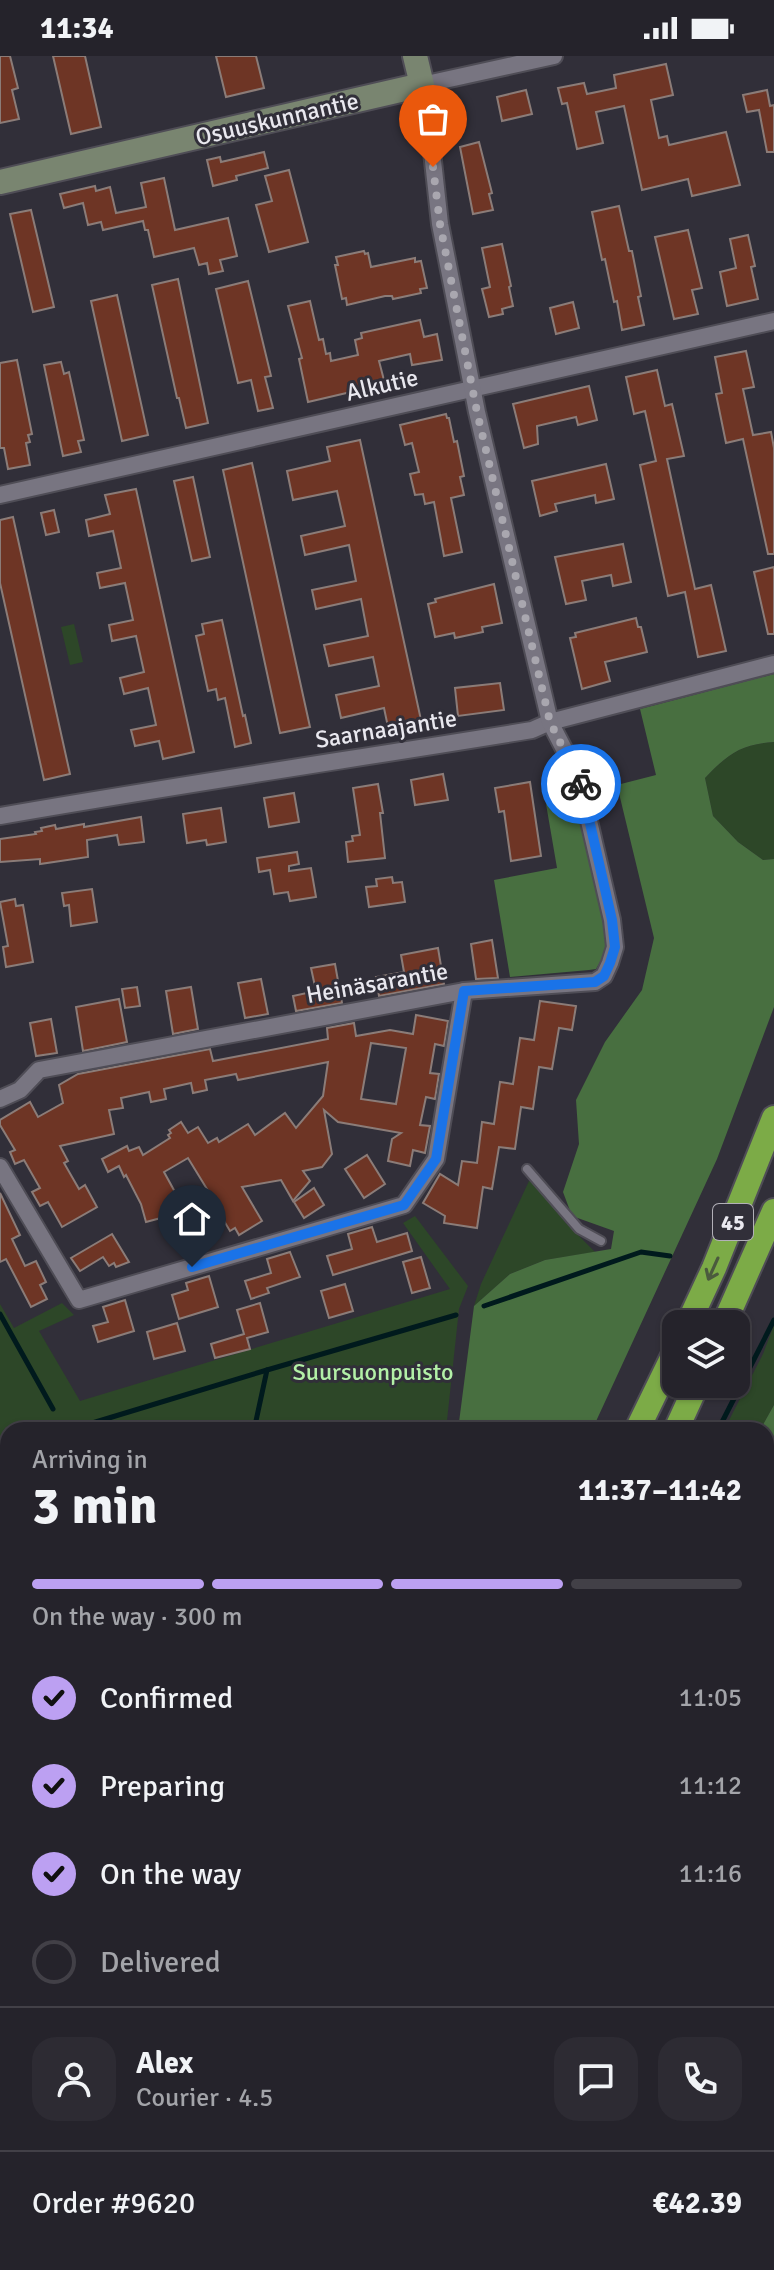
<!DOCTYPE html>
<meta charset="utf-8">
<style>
body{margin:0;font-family:Signika,sans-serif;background:#2d2b33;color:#f1f3f6;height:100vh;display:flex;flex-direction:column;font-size:30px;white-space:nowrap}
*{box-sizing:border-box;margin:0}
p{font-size:26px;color:#a3a4a9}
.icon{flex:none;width:44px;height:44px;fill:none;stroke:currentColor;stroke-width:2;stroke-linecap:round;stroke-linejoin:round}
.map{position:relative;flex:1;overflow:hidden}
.sheet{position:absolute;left:0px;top:1366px;width:774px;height:848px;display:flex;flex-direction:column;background:#25232b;border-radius:24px 24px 0 0;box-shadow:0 2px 6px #0004,0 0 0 2px #424047}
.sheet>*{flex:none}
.controls{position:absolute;left:662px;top:1254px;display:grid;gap:16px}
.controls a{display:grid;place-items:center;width:88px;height:88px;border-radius:16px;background:#25232b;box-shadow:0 2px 6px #0004,0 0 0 2px #424047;font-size:40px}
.pin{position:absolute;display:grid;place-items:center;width:68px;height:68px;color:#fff;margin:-82px -34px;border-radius:50% 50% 50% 0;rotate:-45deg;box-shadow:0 0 8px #0007}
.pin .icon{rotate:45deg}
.courier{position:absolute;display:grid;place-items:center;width:80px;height:80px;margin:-40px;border:6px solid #1a73e8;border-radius:50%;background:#fff;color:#222;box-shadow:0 2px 10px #0007}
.summary em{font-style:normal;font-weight:700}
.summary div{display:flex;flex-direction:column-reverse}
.summary{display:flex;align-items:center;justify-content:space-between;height:136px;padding:0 32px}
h1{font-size:52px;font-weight:700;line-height:60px}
.bar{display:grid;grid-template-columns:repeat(4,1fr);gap:12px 8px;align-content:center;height:96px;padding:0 32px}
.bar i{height:10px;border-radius:6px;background:#424047}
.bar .active{background:#bca0f2}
.bar p{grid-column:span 4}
.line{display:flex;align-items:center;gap:20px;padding:0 32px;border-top:2px solid #424047}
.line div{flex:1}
.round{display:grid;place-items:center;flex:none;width:84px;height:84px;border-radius:24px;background:#2d2b33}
ol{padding:0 32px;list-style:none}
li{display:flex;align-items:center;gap:24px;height:88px}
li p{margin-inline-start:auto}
li .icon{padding:8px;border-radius:50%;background:#bca0f2;color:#111;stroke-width:4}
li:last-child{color:#a3a4a9}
li i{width:44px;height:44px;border:4px solid #424047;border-radius:50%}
.status{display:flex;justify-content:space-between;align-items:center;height:56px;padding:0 40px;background:#25232b;direction:ltr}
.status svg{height:22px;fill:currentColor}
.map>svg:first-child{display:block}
</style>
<div class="status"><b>11:34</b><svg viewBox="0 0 49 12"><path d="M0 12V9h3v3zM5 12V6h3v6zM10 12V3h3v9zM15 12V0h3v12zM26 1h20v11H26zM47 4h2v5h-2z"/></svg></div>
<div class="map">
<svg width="774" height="2214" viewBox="0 0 774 2214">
<rect width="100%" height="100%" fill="#312f39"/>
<g fill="#2d4728">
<path d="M74,568L83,606L70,609L61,571Z"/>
<path d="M774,686V803L763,804L738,786L713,760L705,722C727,699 740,688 774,686Z"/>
<path d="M529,1125L538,1129L565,1166L595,1196L545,1204L510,1218L474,1250L481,1228Z"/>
<path d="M415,1160L468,1230L459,1253L446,1374H8V1932L0,1930V1248L14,1272L62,1247L74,1259L39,1275L80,1345L450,1233L403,1167Z"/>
<path d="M774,1269V1349L760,1374H724L763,1298Z"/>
<path d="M774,1423V1694L766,1697V1441Z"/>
<path d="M8,2009V2206H104L102,2214H0Z"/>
</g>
<g fill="#486f40">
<path d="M774,618V686C740,688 727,699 705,722L713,760L738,786L763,804L774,803V951L717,1103L592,1374H458L474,1250L510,1218L545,1204L611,1193L614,1175L572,1160L563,1136L579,1088L576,1044L605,986L642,934L654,882L617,729L656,719L640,653Z"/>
<path d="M578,729L585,747L606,888L605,898L596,913L589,914L510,921L494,824L557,812L545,742Z"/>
<path d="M774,1349V1589L766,1594V1374H760Z"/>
<path d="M129,2206H230L227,2214H128Z"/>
<path d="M480,2206H710L712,2211L706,2214H480Z"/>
</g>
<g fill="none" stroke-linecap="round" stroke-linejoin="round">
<g stroke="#001a1d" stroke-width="5">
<path d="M484,1250L641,1196L670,1200"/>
<path d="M0,1258L53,1353"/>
<path d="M89,1368L267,1314"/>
<path d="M65,1373L66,1374"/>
<path d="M254,1374L267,1314L456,1259"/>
<path d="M718,1374L774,1264"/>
<path d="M87,2214L89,2206"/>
</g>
</g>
<g fill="#6e3525" stroke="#8b7c78" stroke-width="2" fill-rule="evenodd">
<path d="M0,0H10L18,32L12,34L19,63L0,67Z"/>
<path d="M53,0H85L101,71L71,78Z"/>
<path d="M216,0H256L264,32L226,41Z"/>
<path d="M666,8L673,39L651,44L659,82L667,80L669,89L726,76L740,129L692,140L688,123L642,134L624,50L596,56L603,87L577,93L567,47L562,48L558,32L584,27L587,38L616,32L614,19Z"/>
<path d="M526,34L532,58L502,65L497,41Z"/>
<path d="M767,34L770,50L774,49V96H767L759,54L747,56L743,39Z"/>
<path d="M479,86L492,137L489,138L493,154L473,158L460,91Z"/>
<path d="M264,96L268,112L236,120L237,124L213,130L207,104L220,101L221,106Z"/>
<path d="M289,114L308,186L269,196L256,149L272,145L265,120Z"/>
<path d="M164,122L175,174L228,162L237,200L220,204L223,215L209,218L207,207L199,209L194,192L154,201L148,174H145L143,165L103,174L101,166L88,169L83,147L64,152L60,138L95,130L96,135L110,131L116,157L146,151L141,127Z"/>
<path d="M619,150L629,195H632L641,240L638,241L644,269L622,274L617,245L614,246L605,203L602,204L592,156Z"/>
<path d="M31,154L54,251L33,256L10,158Z"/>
<path d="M688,174L702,232L692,234L698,258L674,263L655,181Z"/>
<path d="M748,179L755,210L751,211L758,243L727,250L720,216L736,212L730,183Z"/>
<path d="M502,188L511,230L509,231L513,250L502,253L503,258L489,261L482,233L490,231L482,192Z"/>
<path d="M364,195L365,198L368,197L371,211L415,202V206L421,205L427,232L420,233L421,237L393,243L392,240H385L347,249L346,242L342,243L335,209H338L336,201Z"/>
<path d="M178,223L208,367L186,372L179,342H177L152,229Z"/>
<path d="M248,225L271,320L265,321L273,352L258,355L251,324L238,327L216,233Z"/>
<path d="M117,239L148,379L122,385L91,245Z"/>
<path d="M310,245L319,284L323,283L326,298L330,297L331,305L358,299L355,284L362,282L361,277L420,264L424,281L437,278L442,304L412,309L410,298L379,305L385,328L308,346L299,303L302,302L288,250Z"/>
<path d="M573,246L579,272L556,278L550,252Z"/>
<path d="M746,295L754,331L743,333L753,379L771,376L774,392V498H768L743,383L726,387L716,338L722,337L715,301Z"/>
<path d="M17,304L32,378L28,379L30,386L26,387L30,409L8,413L4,392H0V307Z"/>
<path d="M61,306L64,318L69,316L84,384L78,385L81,396L63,400L44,309Z"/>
<path d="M657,314L665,350L672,348L684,400L667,403L695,533L711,529L726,595L698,601L685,536L668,540L640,409L656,405L645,355L634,358L626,321Z"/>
<path d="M589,330L597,364L578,369L576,361L537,370L538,388L524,392L513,348Z"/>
<path d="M446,358L447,362H449L454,386L457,385L464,420L460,421L464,439L451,442L462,496L444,500L434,446L425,448L423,438L415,439L410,418L419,416L412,387L405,389L400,369Z"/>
<path d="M360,384L421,664L388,671L384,652L341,662L336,639L379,630L373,601L329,610L324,589L368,580L361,543L316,553L312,534L356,525L349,489L305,499L301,480L345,470L337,435L293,444L287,415L330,405L327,391Z"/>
<path d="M252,407L310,671L280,677L223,414Z"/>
<path d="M606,408L614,443L596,447L595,439L555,448L557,455L540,460L532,425Z"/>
<path d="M193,421L210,501L192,505L174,425Z"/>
<path d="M136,433L194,696L163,703L159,685L135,690L131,674L156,669L148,632L124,638L120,622L144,616L136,580L112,585L109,569L133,564L125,527L100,532L97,517L121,512L113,475L89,480L86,464L110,458L105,439Z"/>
<path d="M54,454L59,476L46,479L41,457Z"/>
<path d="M13,461L70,718L44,724L0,527V464Z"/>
<path d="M623,488L631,526L613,530L611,519L582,525L586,544L566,548L555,501Z"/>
<path d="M774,511V578H768L754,516Z"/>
<path d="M494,528L502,567L482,571L483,576L455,582L454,577L435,581L428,548L436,546L435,543Z"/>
<path d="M636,562L638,571H641L647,596L605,606L610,625L582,633L570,582L576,581L575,577Z"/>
<path d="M222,564L243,660L245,659L251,687L235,691L225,642L218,644L216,633L208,635L196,580L204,578L202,568Z"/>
<path d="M500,627L504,654L458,660L455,632Z"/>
<path d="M443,718L448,744L415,749L411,724Z"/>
<path d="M530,726L541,800L511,805L504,755L499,756L495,732Z"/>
<path d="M378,728L383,757H380L385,802L348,806L346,786L353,785L352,780L360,779L353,732Z"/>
<path d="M294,737L299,766L269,771L264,742Z"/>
<path d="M221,752L226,786L207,789L206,784L187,787L183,758Z"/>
<path d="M141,761L144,786L119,789L117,779L87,784L88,801L40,808V803L0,806V783L36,778L35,776L42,775L41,772L55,769L56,773L84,768V771Z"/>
<path d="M297,796L299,808L289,810V815L311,812L316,841L290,845L288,836L274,838L270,814L259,816L257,802Z"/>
<path d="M392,821L393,827L402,826L405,846L369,851L366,831L377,830L376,823Z"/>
<path d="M92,833L97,866L71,870L69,849L64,850L62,837Z"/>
<path d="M15,843L16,850L23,849L33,906L6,911L3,891L8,890L0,846Z"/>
<path d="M492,884L498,922L476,923L471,888Z"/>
<path d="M438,892L444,928L379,940L376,921L404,916L401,899Z"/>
<path d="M335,908L342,947L296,955L293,940L316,935L311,912Z"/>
<path d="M261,923L268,958L245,962L238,927Z"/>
<path d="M137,931L140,950L125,952L122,933Z"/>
<path d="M191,931L198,973L173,978L166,935Z"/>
<path d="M119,943L127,986L83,995L76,951Z"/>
<path d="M540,945L576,950L572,974L559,972L552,1013L539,1011L533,1053L521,1051L515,1093L499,1091L492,1133L483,1131L477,1172L444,1167L445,1160L423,1147L440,1118L458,1129L462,1105L477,1107L482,1066L494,1068L500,1026L513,1028L520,982L534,984Z"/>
<path d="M416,959L448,965L444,990L435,988L430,1017L439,1018L435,1043L426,1041L420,1069L430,1070L425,1097L413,1094L410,1110L388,1105L392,1083L401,1077L338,1066L324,1054L332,1098L322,1111L303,1115L310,1125L293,1145L281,1124L242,1131L262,1165L239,1179L235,1172L230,1175L208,1138H210L188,1102L164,1116L202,1185L182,1197L161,1162L146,1166L141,1148L126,1119L124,1121L119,1110L108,1116L102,1103L127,1090L129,1095L139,1091L143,1099L170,1082L168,1079L171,1077L169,1074L181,1066L188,1077L198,1071L208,1087L217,1082L219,1086L248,1068L255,1079L285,1057L296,1072L323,1040L328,1006L238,1024L236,1018L205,1024L207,1034L193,1037L191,1027L164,1033L166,1043L151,1046L149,1036L121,1042L123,1052L109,1054L114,1078L60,1090L68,1105L64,1107L79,1133L85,1129L97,1151L62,1171L48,1146L40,1150L32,1136L40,1132L24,1104L15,1108L10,1096L15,1094L0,1069V1064L30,1046L38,1061L63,1047L59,1029L78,1018L210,993L213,1005L328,983L327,972L354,967L356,980L390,974L413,978ZM371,987L406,992L396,1048L361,1043Z"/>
<path d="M51,963L57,997L36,1000L30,967Z"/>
<path d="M367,1099L385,1128L364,1142L345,1113Z"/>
<path d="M314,1132L324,1149L304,1162L294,1146Z"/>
<path d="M0,1137L20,1179L12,1183L25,1210L36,1205L46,1226L40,1229L47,1243L31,1251L6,1203L0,1206Z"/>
<path d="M372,1171L377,1186L407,1177L412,1195L333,1219L327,1200L352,1193L348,1178Z"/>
<path d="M112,1178L129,1206L116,1211L114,1207L109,1210L103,1201L80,1215L71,1202Z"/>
<path d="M290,1196L300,1221L267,1232L269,1237L251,1243L245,1225L271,1217L267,1203Z"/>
<path d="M421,1201L430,1232L412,1237L403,1206Z"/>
<path d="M209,1220L218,1251L179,1263L172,1239L188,1234L186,1227Z"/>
<path d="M345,1228L353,1255L329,1262L321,1235Z"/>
<path d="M125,1244L134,1275L98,1286L93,1270L108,1266L103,1251Z"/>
<path d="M260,1247L268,1276L247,1282L250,1293L215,1302L211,1288L244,1278L237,1254Z"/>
<path d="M177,1267L185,1295L154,1303L147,1276Z"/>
</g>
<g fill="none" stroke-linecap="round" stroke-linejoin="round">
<g stroke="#4f4d56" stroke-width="12">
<path id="lane" d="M527,1113L579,1173L601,1185"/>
</g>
<g stroke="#4f4d56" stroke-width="20">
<g id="street">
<path d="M0,439L774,265"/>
<path d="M0,760C177,729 354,703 532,674L550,666L774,608"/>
<path d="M0,1043L20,1034L39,1014L464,935L595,926L604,920L610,907L615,891L612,864L579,722L550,666L477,356L440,168L428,60L422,29L554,0"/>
<path d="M0,1111L79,1244L404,1149L436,1103L464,935"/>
<path d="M766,1935L774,1931"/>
</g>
</g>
<g stroke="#4f4d56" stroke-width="28">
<path id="secondary" d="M0,126L422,29L415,0"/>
</g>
<g stroke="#4f4d56" stroke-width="28">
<g id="highway">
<path d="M688,1268L714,1212L774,1062"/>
<path d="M724,1268L774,1155"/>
<path d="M637,1374L676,1294"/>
<path d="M676,1374L697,1328"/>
<path d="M283,2214L285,2206"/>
<path d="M305,2214L306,2206"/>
<path d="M342,2214L344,2206"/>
<path d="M388,2214L390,2206"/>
</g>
</g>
<use href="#lane" stroke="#787581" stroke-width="8"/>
<use href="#street" stroke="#787581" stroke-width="16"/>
<use href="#secondary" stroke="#798570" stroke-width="24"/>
<use href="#highway" stroke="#7cab47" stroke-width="24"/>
</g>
<defs><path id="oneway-shaft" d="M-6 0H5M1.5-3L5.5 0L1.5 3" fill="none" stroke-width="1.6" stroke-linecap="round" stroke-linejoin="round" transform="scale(2)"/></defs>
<use stroke="#4b5a3e" href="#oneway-shaft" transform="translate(713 1213) rotate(114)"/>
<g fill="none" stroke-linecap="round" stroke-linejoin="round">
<path stroke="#a9a7af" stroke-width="8" stroke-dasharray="0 14.4" d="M433,111L440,168L477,356L550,666L581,728"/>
<path stroke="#1a73e8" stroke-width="10" d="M192,1211L404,1149L436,1103L464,935L595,926L604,920L610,907L615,891L612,864L581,728"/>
</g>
<g text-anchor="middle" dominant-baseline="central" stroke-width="6" stroke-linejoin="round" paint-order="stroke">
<rect fill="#312f39" stroke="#b2b0b8" stroke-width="2" x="713" y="1148" width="40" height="36" rx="6"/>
<g font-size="22" font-weight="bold" fill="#e9e8ef">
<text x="733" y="1166">45</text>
</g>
<g font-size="24" fill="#e9e8ef" stroke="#312f39">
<text transform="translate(277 63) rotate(-13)">Osuuskunnantie</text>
<text transform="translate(382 329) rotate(-13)">Alkutie</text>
<text transform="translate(386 673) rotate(-9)">Saarnaajantie</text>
<text transform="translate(377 927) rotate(-10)">Heinäsarantie</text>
</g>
<g font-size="24" fill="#b3f0a7" stroke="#312f39">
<text x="373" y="1316">Suursuonpuisto</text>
</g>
</g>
</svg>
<div class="controls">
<a><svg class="icon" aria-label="layers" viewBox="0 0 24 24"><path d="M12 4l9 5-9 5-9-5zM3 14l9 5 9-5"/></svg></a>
</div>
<div class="pin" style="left:433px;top:111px;background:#ea580c"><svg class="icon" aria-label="bag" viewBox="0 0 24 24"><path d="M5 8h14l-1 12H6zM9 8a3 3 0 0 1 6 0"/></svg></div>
<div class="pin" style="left:192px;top:1211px;background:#1f2937"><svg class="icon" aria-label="home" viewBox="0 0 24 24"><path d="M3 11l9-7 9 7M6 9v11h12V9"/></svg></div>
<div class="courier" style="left:581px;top:728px"><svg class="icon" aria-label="bike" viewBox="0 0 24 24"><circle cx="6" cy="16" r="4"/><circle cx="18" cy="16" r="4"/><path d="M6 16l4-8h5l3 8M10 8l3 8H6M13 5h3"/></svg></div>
<section class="sheet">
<div class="summary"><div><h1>3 min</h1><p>Arriving in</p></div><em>11:37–11:42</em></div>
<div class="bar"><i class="active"></i><i class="active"></i><i class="active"></i><i></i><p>On the way · 300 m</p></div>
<ol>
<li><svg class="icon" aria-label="check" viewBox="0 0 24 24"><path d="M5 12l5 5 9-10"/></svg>Confirmed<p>11:05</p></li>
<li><svg class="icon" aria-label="check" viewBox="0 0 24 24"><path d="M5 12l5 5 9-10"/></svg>Preparing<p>11:12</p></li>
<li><svg class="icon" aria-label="check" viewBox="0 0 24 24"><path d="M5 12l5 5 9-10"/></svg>On the way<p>11:16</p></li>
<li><i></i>Delivered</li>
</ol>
<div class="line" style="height:144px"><a class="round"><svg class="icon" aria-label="person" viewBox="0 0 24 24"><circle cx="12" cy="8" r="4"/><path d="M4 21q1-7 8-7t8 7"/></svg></a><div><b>Alex</b><p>Courier · 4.5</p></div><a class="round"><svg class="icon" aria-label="chat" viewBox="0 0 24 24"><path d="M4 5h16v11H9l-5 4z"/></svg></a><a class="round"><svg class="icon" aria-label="phone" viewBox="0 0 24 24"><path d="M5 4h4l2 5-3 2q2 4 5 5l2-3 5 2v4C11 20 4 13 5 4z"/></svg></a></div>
<div class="line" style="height:104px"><div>Order #9620</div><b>€42.39</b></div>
</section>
</div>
